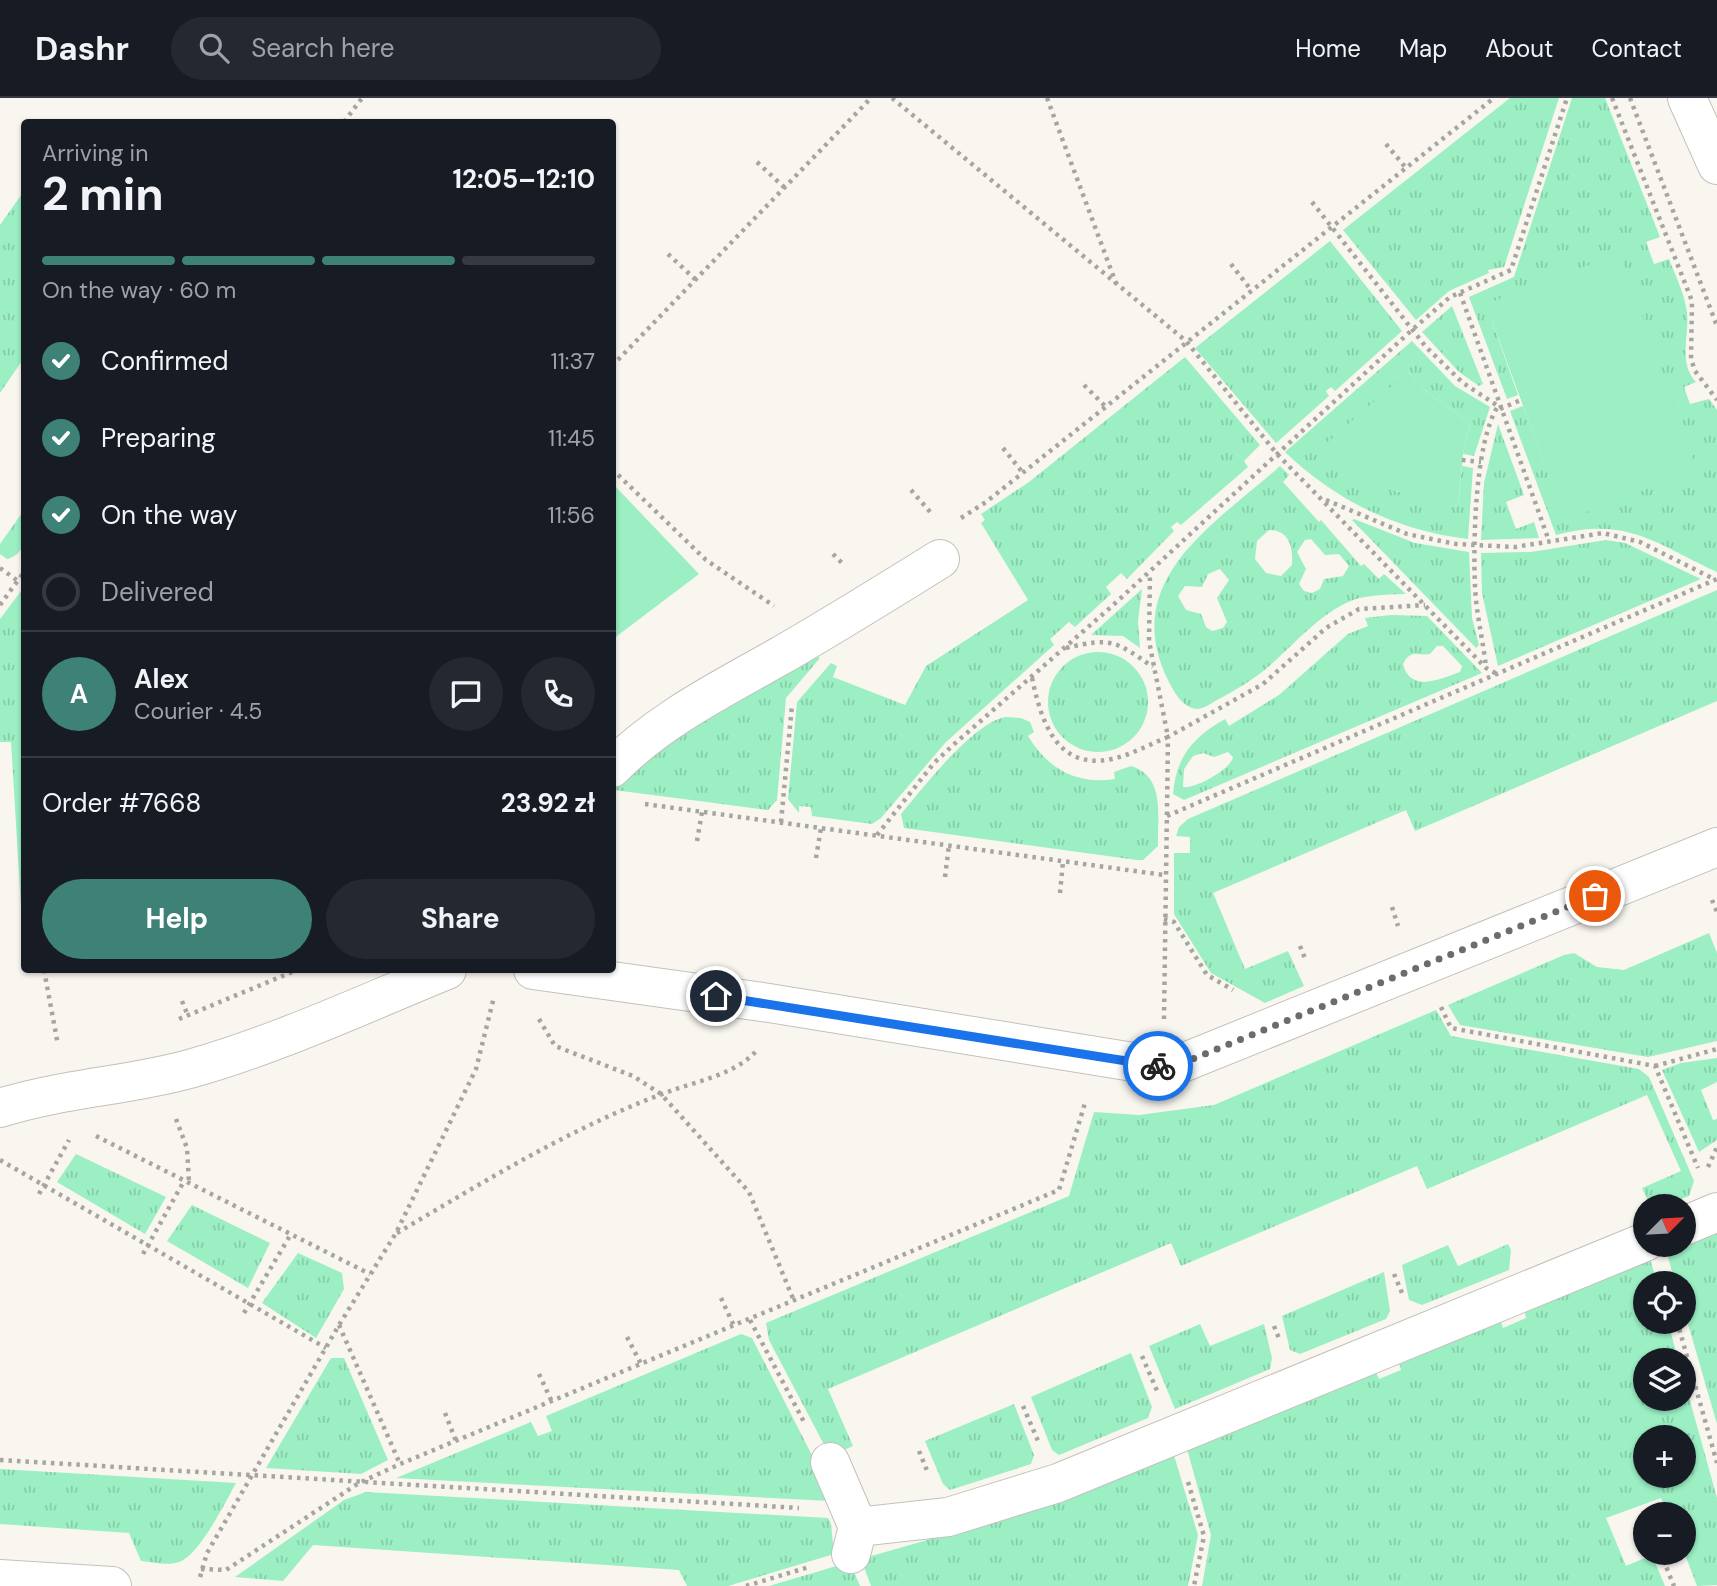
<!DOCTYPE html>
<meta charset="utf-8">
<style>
body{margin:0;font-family:"DM Sans",sans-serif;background:#242831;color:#f1f3f6;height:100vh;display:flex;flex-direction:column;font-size:26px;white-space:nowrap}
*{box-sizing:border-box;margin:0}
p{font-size:23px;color:#9ea1a6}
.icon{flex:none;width:38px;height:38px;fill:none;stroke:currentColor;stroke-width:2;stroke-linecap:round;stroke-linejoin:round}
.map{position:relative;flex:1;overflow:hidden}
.panel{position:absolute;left:21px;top:21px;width:595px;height:854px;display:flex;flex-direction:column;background:#171b24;border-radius:7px;box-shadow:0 2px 5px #0004}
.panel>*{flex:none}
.needle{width:46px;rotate:66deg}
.buttons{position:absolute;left:1633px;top:1096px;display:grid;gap:14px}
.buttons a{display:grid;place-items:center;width:63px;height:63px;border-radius:50%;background:#171b24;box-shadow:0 2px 5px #0004;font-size:35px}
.pin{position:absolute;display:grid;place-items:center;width:60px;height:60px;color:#fff;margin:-30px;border:4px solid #fff;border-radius:50%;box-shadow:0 2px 7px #0007}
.courier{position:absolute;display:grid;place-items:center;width:70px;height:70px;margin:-35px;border:5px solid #1a73e8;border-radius:50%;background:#fff;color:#222;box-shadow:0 2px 9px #0007}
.overview em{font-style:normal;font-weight:700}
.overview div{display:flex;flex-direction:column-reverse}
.overview{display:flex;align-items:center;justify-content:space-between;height:119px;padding:0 21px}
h1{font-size:46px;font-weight:700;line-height:52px}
.bar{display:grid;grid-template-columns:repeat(4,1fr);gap:10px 7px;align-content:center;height:84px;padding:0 21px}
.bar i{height:9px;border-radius:5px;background:#363941}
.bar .active{background:#3e8277}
.bar p{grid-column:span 4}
.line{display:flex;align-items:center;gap:18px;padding:0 21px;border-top:2px solid #363941}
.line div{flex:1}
.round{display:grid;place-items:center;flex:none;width:74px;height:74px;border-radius:37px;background:#242831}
ol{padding:0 21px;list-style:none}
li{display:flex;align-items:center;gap:21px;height:77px}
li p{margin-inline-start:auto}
li .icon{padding:7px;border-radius:50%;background:#3e8277;color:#fff;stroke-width:4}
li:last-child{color:#9ea1a6}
li i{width:38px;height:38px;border:4px solid #363941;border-radius:50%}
.cta{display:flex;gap:14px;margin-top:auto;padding:14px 21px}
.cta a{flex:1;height:80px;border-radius:42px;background:#3e8277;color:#fff;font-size:28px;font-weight:700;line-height:80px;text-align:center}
.cta a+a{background:#242831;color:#f1f3f6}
header{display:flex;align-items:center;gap:42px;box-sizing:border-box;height:98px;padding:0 35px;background:#171b24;border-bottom:2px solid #363941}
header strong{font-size:33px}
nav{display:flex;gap:38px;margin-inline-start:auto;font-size:24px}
.search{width:490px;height:63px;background:#242831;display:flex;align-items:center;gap:18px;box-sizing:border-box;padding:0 24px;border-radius:38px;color:#9ea1a6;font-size:26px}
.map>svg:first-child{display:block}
</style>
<header>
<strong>Dashr</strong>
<div class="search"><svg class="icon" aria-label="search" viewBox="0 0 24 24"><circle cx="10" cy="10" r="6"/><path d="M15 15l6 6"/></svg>Search here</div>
<nav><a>Home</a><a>Map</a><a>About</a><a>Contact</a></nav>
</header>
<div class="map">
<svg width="1717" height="1488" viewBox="0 0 1717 1488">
<defs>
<pattern id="grass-tufts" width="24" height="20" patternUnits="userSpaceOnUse" patternTransform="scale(1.75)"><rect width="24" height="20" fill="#9befc3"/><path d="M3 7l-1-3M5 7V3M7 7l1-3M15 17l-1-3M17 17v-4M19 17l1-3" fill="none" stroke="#85cda7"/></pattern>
</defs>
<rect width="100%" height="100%" fill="#f9f6f0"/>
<g fill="url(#grass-tufts)" fill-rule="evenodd">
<path d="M1510,0H1559L1504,169L1488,172L1489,175L1449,193L1416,222L1343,132Z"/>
<path d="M1572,0H1605L1660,139L1646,144L1654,166L1669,161C1675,177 1683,192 1686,209C1692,234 1676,262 1696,284L1684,289L1690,306L1709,301L1717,312V474C1655,445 1626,418 1556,437L1510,313L1523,308L1565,422L1486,206L1518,297L1507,301L1469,199L1514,179Z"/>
<path d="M24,93V260L0,295V127Z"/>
<path d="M1330,143L1402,233L1335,293L1331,289L1326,293L1329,298L1276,345L1195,250Z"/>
<path d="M1452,208L1483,286L1479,288L1459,274L1422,234Z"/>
<path d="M1412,243L1455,288L1490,309L1474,358L1463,356L1470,325L1429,296L1408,274L1346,367L1396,393L1458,409L1462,368L1473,370L1468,441C1398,433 1336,403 1285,354Z"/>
<path d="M1185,259L1260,347L1244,363L1248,369L1181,427L1177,424L1171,429L1174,433L1127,481L1121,475L1106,489L1111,496L1075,529L1069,524L1050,541L1054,547L946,644L881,720L872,726L812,718L811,709L799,708V715L788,701L797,604L831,565L837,568L833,579L905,607L926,568L1028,502L981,425L985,422L981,416L1029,384Z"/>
<path d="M1498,326L1524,397L1506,404L1516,431L1534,424L1539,440L1481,442L1484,385Z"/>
<path d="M1280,368L1289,377L1283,384L1319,424L1321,422L1361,468L1364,466L1379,481L1384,476L1406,496C1385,497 1363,496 1344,506C1317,520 1299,541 1278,560C1261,577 1238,591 1217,602C1211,605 1204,611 1197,611C1181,610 1172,590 1166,578C1121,479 1217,425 1280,368ZM1269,432C1290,432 1293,450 1292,467L1281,478L1266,475L1255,461L1257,443ZM1311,441L1325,457L1339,456L1349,468L1343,478L1324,481L1320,491L1312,495L1304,493L1299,486L1306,471L1297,454L1305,442ZM1220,471L1229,482L1217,500L1227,524L1223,530L1212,533L1206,529L1201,516L1186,512L1178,498L1185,488L1202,489L1208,476Z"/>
<path d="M24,412C25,431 30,455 7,461L0,456V446Z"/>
<path d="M1354,421L1415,445L1469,454L1472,520L1479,547L1476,550L1352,422Z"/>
<path d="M1606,442L1625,445L1701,481L1498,568L1482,495L1481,455L1531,454Z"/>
<path d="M24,489V806L21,809L11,644H0V521Z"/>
<path d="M1142,491L1138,523L1140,550L1123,538L1091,537Z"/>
<path d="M1717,492V603L1415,733L1406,712L1213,795L1245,871L1288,853L1304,888L1265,905L1211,875L1174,816V755H1190V739L1176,738L1179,729L1188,721Z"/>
<path d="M1391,517L1427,518L1482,575L1184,702L1173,696C1176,659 1193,639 1225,621L1229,628L1279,597L1348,536L1368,528L1365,520ZM1437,548H1443L1462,568L1460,574C1443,580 1410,596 1403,566C1411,551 1417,558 1430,556ZM1228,654L1233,659C1231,671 1196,691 1183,689L1184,671L1193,658L1203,655L1214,659Z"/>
<circle cx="1098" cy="604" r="50"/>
<path d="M811,557L820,560L786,600L777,702L768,712L614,692L635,666Z"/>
<path d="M1005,619L1021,620L1030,624L1034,634L1028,638C1048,671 1076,687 1115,681L1114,674L1131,668C1166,679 1157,718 1158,748L1143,762H1137L904,730L901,716C923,690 972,626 1005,619Z"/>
<path d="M1709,835L1717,855V943L1648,959L1460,927L1448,907L1564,857L1574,855L1597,869L1624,872Z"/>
<path d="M1436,912L1451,938L1639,971L1649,979L1694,1083L1689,1098L1663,1108H1650L1642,1090L1681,1073L1647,997L1427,1091L1417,1068L1181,1168L1171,1145L828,1291L853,1348L830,1358L769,1242L766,1225L1069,1098L1094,1014L1139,1017L1214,1007Z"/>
<path d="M1717,960V984L1701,992L1713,1022L1717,1021V1042L1699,1054L1662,972L1681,965Z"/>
<path d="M76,1056L166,1099L145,1136L57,1084Z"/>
<path d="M192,1107L270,1145L248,1190L167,1143Z"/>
<path d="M1717,1134V1326L1684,1212V1185H1675L1667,1155Z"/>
<path d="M1508,1146L1511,1152L1509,1172L1422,1207L1409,1202L1402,1167L1448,1147L1458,1168Z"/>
<path d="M298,1155L342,1175L344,1191L316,1240L262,1205Z"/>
<path d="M1649,1157L1657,1185H1645V1223H1668L1678,1262H1645V1300H1684V1281L1717,1400V1487L1697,1488L1684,1454V1416H1668L1661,1400L1606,1420L1626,1468L1652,1457L1665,1488H1202L1211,1437L1187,1351L1375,1272L1379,1281L1401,1272L1398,1262L1500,1221L1503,1230L1526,1220L1524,1211ZM1645,1339H1684V1377H1645Z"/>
<path d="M1384,1174L1390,1213L1386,1221L1300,1256L1290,1252L1282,1218Z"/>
<path d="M1200,1226L1210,1248L1264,1226L1272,1260L1270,1271L1175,1311L1149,1248Z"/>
<path d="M741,1236L752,1240L816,1365L829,1403L396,1380L531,1324L538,1338L552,1333L546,1318Z"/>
<path d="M1131,1255L1152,1309L1148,1320L1059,1357L1052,1352L1031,1299Z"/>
<path d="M331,1260H344L388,1362L361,1376L266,1370Z"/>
<path d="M1014,1306L1034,1357L1031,1366L950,1392L943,1386L925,1343Z"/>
<path d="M1173,1354L1198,1437L1188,1488H871L861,1461L1025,1414Z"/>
<path d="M0,1371L236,1385C226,1403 199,1458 179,1464C169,1468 152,1464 141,1463L129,1435L0,1426Z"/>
<path d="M366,1394L828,1420L831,1426L834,1456L728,1488H687L679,1472L313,1447L283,1483L235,1479L344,1402Z"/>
<path d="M850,1464L860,1488H769Z"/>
</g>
<g fill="#9befc3">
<path d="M1620,155L1697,372L1565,422L1486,206Z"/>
<path d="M1408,274L1429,296L1470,325L1463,356L1458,409C1410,400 1358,384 1323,348Z"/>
<path d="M613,386L699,476L613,541Z"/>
</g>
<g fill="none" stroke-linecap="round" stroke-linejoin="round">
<g stroke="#c4c1bc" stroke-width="40">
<g id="minor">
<path d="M1687,0L1717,67"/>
<path d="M612,670C659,622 722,591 780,558C834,527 887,494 940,461"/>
<path d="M533,872L769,905L1170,970L1717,749"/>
<path d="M0,1010C63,990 130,988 193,970C280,945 364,906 447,872"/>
<path d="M1684,1128L1717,1114"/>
<path d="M830,1364L858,1429L851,1456"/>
<path d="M858,1429L948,1419L1058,1385L1645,1144"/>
<path d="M0,1481L112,1488"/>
</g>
</g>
<g stroke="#a8a5a1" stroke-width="4.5" stroke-dasharray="3.5 5" stroke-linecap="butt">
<path d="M892,0L1186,243L1277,356L1486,570L1499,577"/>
<path d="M1047,0L1117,188"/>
<path d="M1612,0L1692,203L1691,261L1695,273L1717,302"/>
<path d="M1630,0L1717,228"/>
<path d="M344,24L362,0"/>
<path d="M1386,46L1406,70"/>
<path d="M757,64L785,90"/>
<path d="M1312,104L1426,249L1463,285L1498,308C1475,344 1473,443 1475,488C1476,515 1483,542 1486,569"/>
<path d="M668,156L696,182"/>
<path d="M1231,166L1251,192"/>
<path d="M1460,195L1549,443"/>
<path d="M612,268L871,0"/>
<path d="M1084,287L1106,309"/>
<path d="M1500,311L1521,302"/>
<path d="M1003,350L1023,375"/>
<path d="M1462,362L1481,364"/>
<path d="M612,371L706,462L774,508"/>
<path d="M911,392L931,415"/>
<path d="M1326,402L1407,436L1456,446L1515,449L1603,435L1640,444L1714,481"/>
<path d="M961,420L986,404L1494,0"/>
<path d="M833,456L842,465"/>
<path d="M0,470L18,483"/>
<path d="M0,507L24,474"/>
<path d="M1066,550C1112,539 1115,543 1153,569"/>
<path d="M1032,580C1041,622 1056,673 1112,661C1131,657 1150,646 1168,639L1149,543L1150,475"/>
<path d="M645,706L1164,777"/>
<path d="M1167,718L1717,481"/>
<path d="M781,724L792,607"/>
<path d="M877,737L934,665L952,648L1111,509L1413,231L1450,199L1511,172L1567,0"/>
<path d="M697,743L702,714"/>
<path d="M816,760L821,730"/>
<path d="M945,779L949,747"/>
<path d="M1060,795L1063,764"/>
<path d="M1712,802L1717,814"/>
<path d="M1392,809L1398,828"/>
<path d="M1164,821L1174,824L1207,877L1233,892"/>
<path d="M1300,848L1306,863"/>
<path d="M44,872L58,947"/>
<path d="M182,903L188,918"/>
<path d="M1441,909L1451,930L1655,968L1698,1070"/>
<path d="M179,921L297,872"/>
<path d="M539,921L555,948L633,978L661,996L749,1094L794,1203"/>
<path d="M1164,921L1168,639L1263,586L1326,530L1359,511L1425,507"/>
<path d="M1655,968L1717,951"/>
<path d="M176,1021L187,1050L189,1084"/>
<path d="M96,1038L370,1176"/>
<path d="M0,1062L326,1250"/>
<path d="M1708,1069L1717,1049"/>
<path d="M39,1096L69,1042"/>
<path d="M397,1135C487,1082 575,1027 673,992C702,982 738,975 758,951"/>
<path d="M143,1156L184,1083"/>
<path d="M1394,1176L1402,1195"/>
<path d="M721,1200L734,1228"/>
<path d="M244,1215L291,1136"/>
<path d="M750,1222L804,1324"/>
<path d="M1677,1223L1717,1365"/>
<path d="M339,1227L400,1366"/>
<path d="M1274,1228L1280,1243"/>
<path d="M627,1239L641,1266"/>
<path d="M1142,1258L1158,1295"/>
<path d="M539,1276L552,1304"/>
<path d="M1023,1308L1038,1343"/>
<path d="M445,1315L456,1343"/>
<path d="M919,1353L928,1375"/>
<path d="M0,1362L799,1410"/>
<path d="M1188,1384L1204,1438L1194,1488"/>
<path d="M1660,1454L1674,1488"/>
<path d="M201,1471L226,1472L359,1385L400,1366L1059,1092L1085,1005"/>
<path d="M200,1479L207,1455L339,1227L396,1135L476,971L494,899"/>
<path d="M746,1488L809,1469"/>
</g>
<use href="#minor" stroke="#fff" stroke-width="38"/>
</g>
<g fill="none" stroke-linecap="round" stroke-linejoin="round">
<path stroke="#6d6c68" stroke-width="7" stroke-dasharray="0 12.6" d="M1158,968L1170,970L1595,798"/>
<path stroke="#1a73e8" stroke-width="9" d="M716,898L1158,968"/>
</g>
</svg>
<div class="buttons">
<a><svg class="needle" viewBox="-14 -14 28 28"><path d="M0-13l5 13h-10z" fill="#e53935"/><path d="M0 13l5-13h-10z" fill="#9ea1a6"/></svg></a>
<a><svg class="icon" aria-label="locate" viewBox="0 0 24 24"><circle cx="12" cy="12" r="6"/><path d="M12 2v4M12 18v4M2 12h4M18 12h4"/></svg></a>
<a><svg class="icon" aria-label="layers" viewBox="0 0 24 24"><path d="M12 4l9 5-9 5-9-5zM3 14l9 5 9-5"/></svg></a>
<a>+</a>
<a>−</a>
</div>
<div class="pin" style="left:1595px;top:798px;background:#ea580c"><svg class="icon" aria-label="bag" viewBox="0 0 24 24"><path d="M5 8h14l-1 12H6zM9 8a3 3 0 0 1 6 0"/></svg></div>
<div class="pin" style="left:716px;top:898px;background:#1f2937"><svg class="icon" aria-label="home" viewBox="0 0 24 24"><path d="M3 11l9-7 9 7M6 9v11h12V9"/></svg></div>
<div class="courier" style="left:1158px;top:968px"><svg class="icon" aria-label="bike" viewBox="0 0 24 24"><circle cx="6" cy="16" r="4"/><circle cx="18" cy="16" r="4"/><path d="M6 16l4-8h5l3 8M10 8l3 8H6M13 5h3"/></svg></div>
<section class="panel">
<div class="overview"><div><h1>2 min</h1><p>Arriving in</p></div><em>12:05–12:10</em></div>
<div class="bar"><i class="active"></i><i class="active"></i><i class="active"></i><i></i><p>On the way · 60 m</p></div>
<ol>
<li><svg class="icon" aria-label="check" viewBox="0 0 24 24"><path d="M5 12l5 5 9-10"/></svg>Confirmed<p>11:37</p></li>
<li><svg class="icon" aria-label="check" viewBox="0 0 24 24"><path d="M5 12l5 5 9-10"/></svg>Preparing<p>11:45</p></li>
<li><svg class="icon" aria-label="check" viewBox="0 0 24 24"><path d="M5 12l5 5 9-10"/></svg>On the way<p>11:56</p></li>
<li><i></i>Delivered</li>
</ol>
<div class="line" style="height:126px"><b class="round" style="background:#3e8277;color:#fff">A</b><div><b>Alex</b><p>Courier · 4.5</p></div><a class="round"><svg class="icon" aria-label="chat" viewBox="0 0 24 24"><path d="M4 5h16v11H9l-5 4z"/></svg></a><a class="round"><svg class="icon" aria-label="phone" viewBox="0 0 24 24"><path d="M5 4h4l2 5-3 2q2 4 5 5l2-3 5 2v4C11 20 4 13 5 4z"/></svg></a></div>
<div class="line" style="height:91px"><div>Order #7668</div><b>23.92 zł</b></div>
<div class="cta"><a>Help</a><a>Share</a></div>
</section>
</div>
